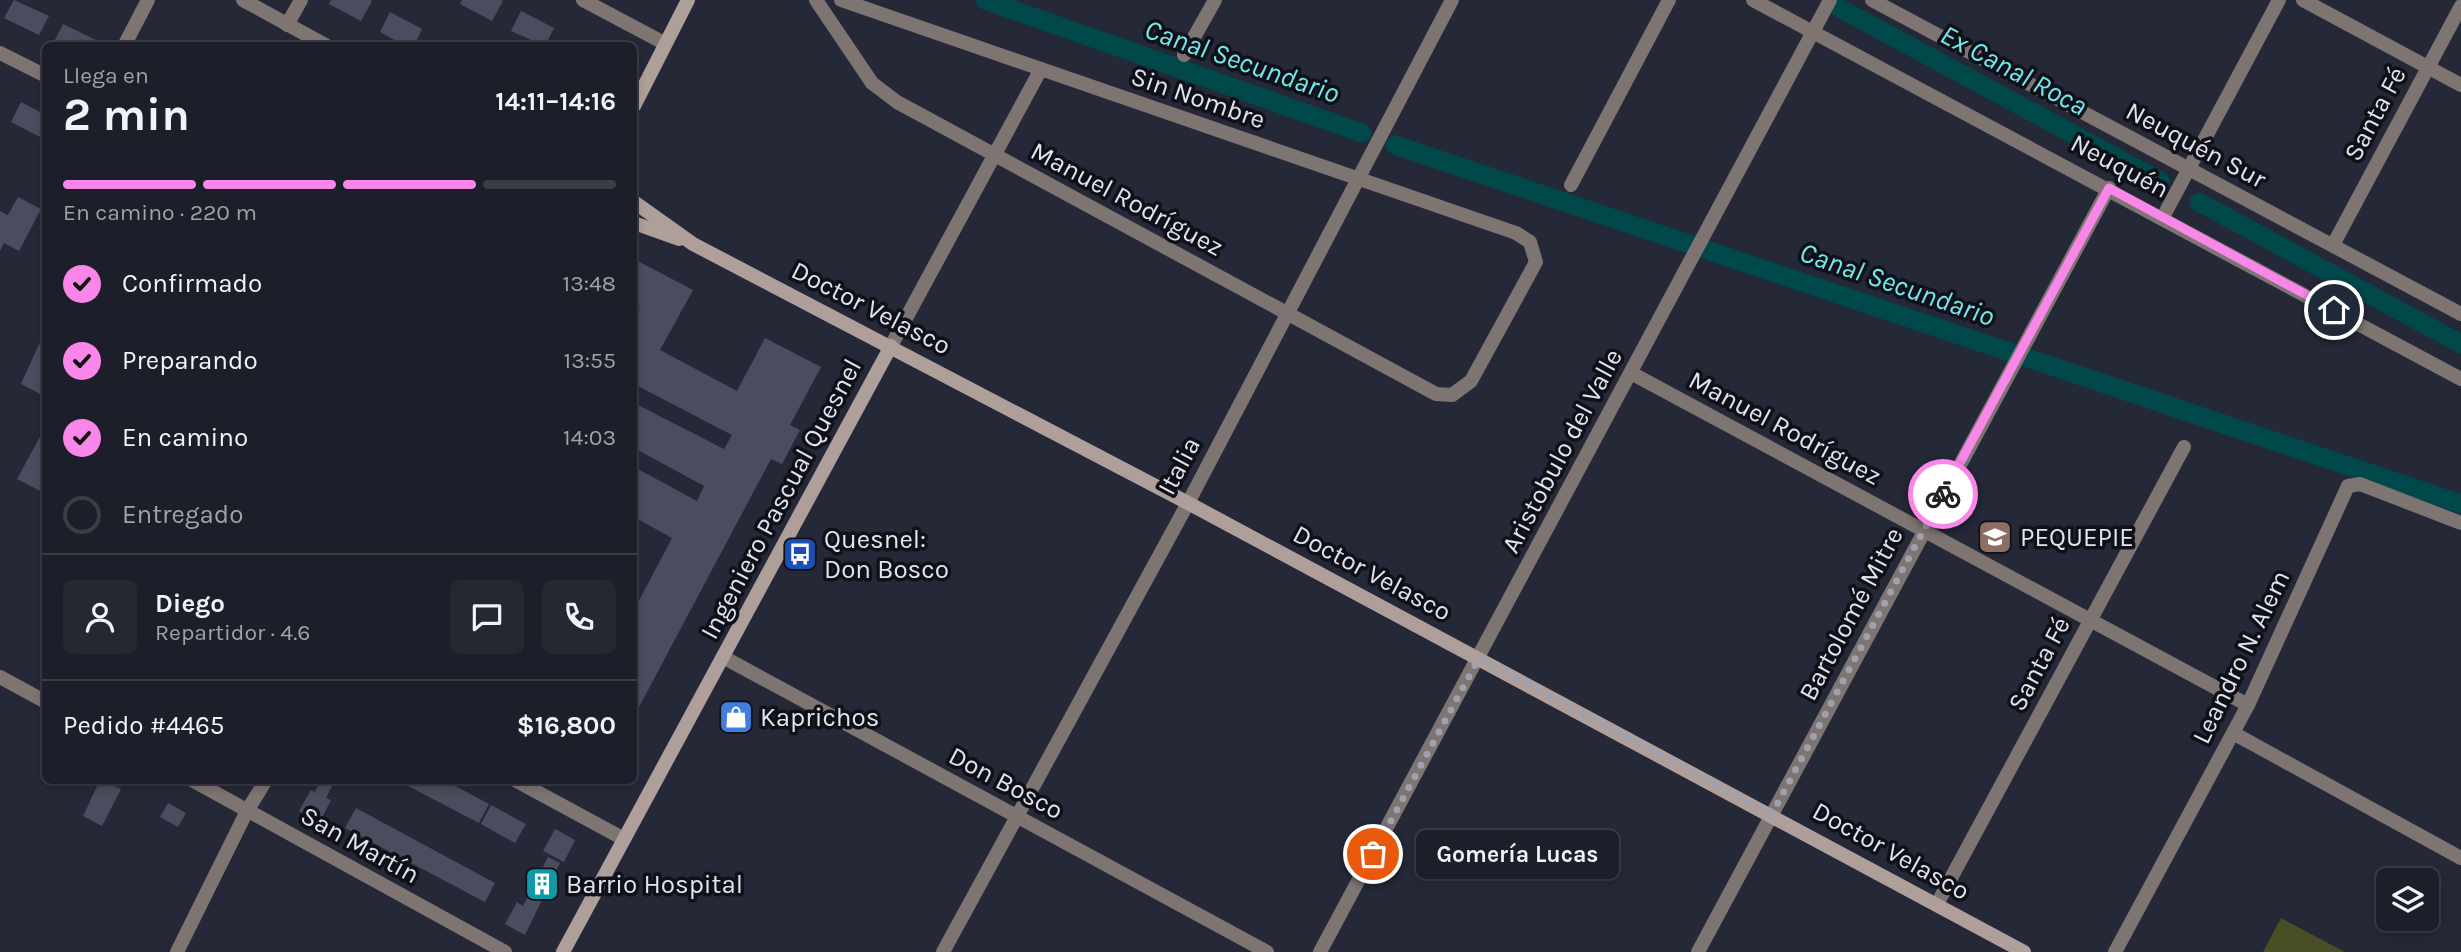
<!DOCTYPE html>
<html lang="es">
<meta charset="utf-8">
<style>
body{margin:0;font-family:Karla,sans-serif;background:#252731;color:#f1f3f6;height:100vh;display:flex;flex-direction:column;font-size:26px;white-space:nowrap}
*{box-sizing:border-box;margin:0}
p{font-size:23px;color:#a0a2a8}
.icon{flex:none;width:38px;height:38px;fill:none;stroke:currentColor;stroke-width:2;stroke-linecap:round;stroke-linejoin:round}
.map{position:relative;flex:1;overflow:hidden}
.sheet{position:absolute;left:42px;top:42px;width:595px;height:742px;display:flex;flex-direction:column;background:#1c1e29;border-radius:10px;box-shadow:0 4px 10px #0003,0 0 0 2px #3a3c46}
.sheet>*{flex:none}
.fabs{position:absolute;left:2376px;top:868px;display:grid;gap:14px}
.fabs a{display:grid;place-items:center;width:63px;height:63px;border-radius:10px;background:#1c1e29;box-shadow:0 4px 10px #0003,0 0 0 2px #3a3c46;font-size:35px}
.pin{position:absolute;display:grid;place-items:center;width:60px;height:60px;color:#fff;margin:-30px;border:4px solid #fff;border-radius:50%;box-shadow:0 2px 7px #0007}
.courier{position:absolute;display:grid;place-items:center;width:70px;height:70px;margin:-35px;border:5px solid #f987e9;border-radius:50%;background:#fff;color:#222;box-shadow:0 2px 9px #0007}
.bubble{position:absolute;height:49px;border-radius:10px;background:#1c1e29;box-shadow:0 4px 10px #0003,0 0 0 2px #3a3c46;font-size:23px;font-weight:700;line-height:49px;text-align:center}
.headline em{font-style:normal;font-weight:700}
.headline div{display:flex;flex-direction:column-reverse}
.headline{display:flex;align-items:center;justify-content:space-between;height:119px;padding:0 21px}
h1{font-size:46px;font-weight:700;line-height:52px}
.bar{display:grid;grid-template-columns:repeat(4,1fr);gap:10px 7px;align-content:center;height:84px;padding:0 21px}
.bar i{height:9px;border-radius:5px;background:#3a3c46}
.bar .selected{background:#f987e9}
.bar p{grid-column:span 4}
.line{display:flex;align-items:center;gap:18px;padding:0 21px;border-top:2px solid #3a3c46}
.line div{flex:1}
.round{display:grid;place-items:center;flex:none;width:74px;height:74px;border-radius:10px;background:#252731}
ol{padding:0 21px;list-style:none}
li{display:flex;align-items:center;gap:21px;height:77px}
li p{margin-inline-start:auto}
li .icon{padding:7px;border-radius:50%;background:#f987e9;color:#111;stroke-width:4}
li:last-child{color:#a0a2a8}
li i{width:38px;height:38px;border:4px solid #3a3c46;border-radius:50%}
.map>svg:first-child{display:block}
</style>
<div class="map">
<svg width="2461" height="952" viewBox="0 0 2461 952">
<rect width="100%" height="100%" fill="#252837"/>
<path fill="#494e24" d="M2281,918L2345,952H2263Z"/>
<g fill="none" stroke-linecap="round" stroke-linejoin="round">
<g stroke="#01484a" stroke-width="19">
<path d="M985,0L1362,133"/>
<path d="M1841,9L2160,181"/>
<path d="M1395,145L2461,504"/>
<path d="M2199,202L2461,344"/>
</g>
</g>
<g fill="#4a4d5e">
<path d="M14,0L49,16L39,35L4,18Z"/>
<path d="M331,0H370L372,1L361,21L329,4Z"/>
<path d="M462,0H501L503,1L492,21L460,4Z"/>
<path d="M521,11L554,28L545,46L511,31Z"/>
<path d="M390,12L422,29L414,46H405L380,32Z"/>
<path d="M63,24L98,41L96,46L53,44Z"/>
<path d="M21,102L46,115V140L11,122Z"/>
<path d="M18,197L41,209L19,251L4,243L0,251V211L8,215Z"/>
<path d="M634,259L693,290L660,350L737,391L765,338L821,367L790,425L800,430L782,464L771,459L639,707L634,704V610L672,538L634,517V467L697,501L704,486L634,448V403L724,449L732,435L634,384V320L640,309L634,306Z"/>
<path d="M46,329V397L21,384Z"/>
<path d="M41,435L46,437V494L17,479Z"/>
<path d="M100,780L121,789L102,826L83,816Z"/>
<path d="M320,780H335L326,798L331,800L320,822L299,811L311,790L315,792Z"/>
<path d="M411,780H444L489,804L479,823L408,786Z"/>
<path d="M168,803L186,813L178,827L160,817Z"/>
<path d="M491,805L526,824L515,843L481,824Z"/>
<path d="M356,808L495,883L485,902L345,828Z"/>
<path d="M555,829L575,840L564,862L543,851Z"/>
<path d="M548,857L560,863L525,935L505,924L517,902L523,906Z"/>
</g>
<g fill="none" stroke-linecap="round" stroke-linejoin="round">
<g stroke="#7e7472" stroke-width="14">
<path d="M243,0L327,46"/>
<path d="M583,0L664,43"/>
<path d="M816,0L872,83L897,102L1436,394L1452,395L1471,381L1536,262L1530,242L1516,233L841,0"/>
<path d="M1753,0L2461,379"/>
<path d="M1872,0L2461,314"/>
<path d="M2303,0L2461,85"/>
<path d="M287,25L301,0"/>
<path d="M124,46L148,0"/>
<path d="M0,53L46,76"/>
<path d="M1184,55L1215,0"/>
<path d="M1571,185L1669,0"/>
<path d="M2163,217L2279,0"/>
<path d="M2333,245L2461,6"/>
<path d="M891,346L1041,69"/>
<path d="M1631,373L2248,705"/>
<path d="M723,657L1267,952"/>
<path d="M0,677L46,702"/>
<path d="M2233,733L2461,858"/>
<path d="M192,780L505,952"/>
<path d="M515,780L624,839"/>
<path d="M1937,904L2184,447"/>
<path d="M177,952L247,811L266,780"/>
<path d="M943,952L1188,503L1452,0"/>
<path d="M1320,952L1830,0"/>
<path d="M1698,952L2109,188"/>
<path d="M2115,952L2248,705L2348,486L2360,484L2461,523"/>
</g>
<g stroke="#af9f9b" stroke-width="14">
<path d="M634,106L688,0"/>
<path d="M634,202L693,244L1188,503L2024,952"/>
<path d="M634,223L679,239"/>
<path d="M563,952L891,346"/>
</g>
</g>
<g fill="none" stroke-linecap="round" stroke-linejoin="round">
<path stroke="#9fa2ae" stroke-width="7" stroke-dasharray="0 12.6" d="M1373,854L1479,658L1772,814L1943,494"/>
<path stroke="#f987e9" stroke-width="9" d="M1943,494L2109,188L2334,310"/>
</g>
<defs>
<g id="school-square" transform="scale(1.75)"><rect x="-9" y="-9" width="18" height="18" rx="4" fill="#8d6e63" stroke="#101118"/><path d="M0-5L7-2L0 1L-7-2ZM-4 1L0 2.5L4 1V4Q0 6-4 4Z" fill="#fff"/></g>
<g id="bus-square" transform="scale(1.75)"><rect x="-9" y="-9" width="18" height="18" rx="4" fill="#1a4fb4" stroke="#101118"/><path d="M-5-6H5V4H4V6H2V4H-2V6H-4V4H-5ZM-3.5-4V0h7V-4ZM-3.5 1.2v1.5H-2V1.2ZM2 1.2v1.5H3.5V1.2Z" fill="#fff"/></g>
<g id="shop-square" transform="scale(1.75)"><rect x="-9" y="-9" width="18" height="18" rx="4" fill="#3f7fe0" stroke="#101118"/><path d="M-5-2.5h2.3a2.7 3.5 0 0 1 5.4 0H5L5.5 6h-11ZM-1.5-2.5h3a1.5 2.3 0 0 0-3 0Z" fill="#fff"/></g>
<g id="building-square" transform="scale(1.75)"><rect x="-9" y="-9" width="18" height="18" rx="4" fill="#0f9aa8" stroke="#101118"/><path d="M-4-6H4V6H1V3H-1V6H-4ZM-2.5-4.3h1.7v1.8h-1.7ZM.8-4.3h1.7v1.8H.8ZM-2.5-1h1.7V.8h-1.7ZM.8-1h1.7V.8H.8Z" fill="#fff"/></g>
</defs>
<g fill-rule="evenodd">
<use href="#school-square" x="1995" y="537"/>
<use href="#bus-square" x="800" y="554"/>
<use href="#shop-square" x="736" y="717"/>
<use href="#building-square" x="542" y="884"/>
</g>
<g text-anchor="middle" dominant-baseline="central" stroke-width="7" stroke-linejoin="round" paint-order="stroke">
<g font-size="26" fill="#e1e4ee" stroke="#101118">
<text transform="translate(1198 98) rotate(19)">Sin Nombre</text>
<text transform="translate(2375 114) rotate(-62)">Santa Fé</text>
<text transform="translate(2196 145) rotate(28)">Neuquén Sur</text>
<text transform="translate(2120 166) rotate(28)">Neuquén</text>
<text transform="translate(1127 199) rotate(28)">Manuel Rodríguez</text>
<text transform="translate(871 308) rotate(27)">Doctor Velasco</text>
<text transform="translate(1785 428) rotate(28)">Manuel Rodríguez</text>
<text transform="translate(1562 451) rotate(-62)">Aristobulo del Valle</text>
<text transform="translate(1179 466) rotate(-62)">Italia</text>
<text transform="translate(781 499) rotate(-62)">Ingeniero Pascual Quesnel</text>
<text transform="translate(1372 573) rotate(28)">Doctor Velasco</text>
<text transform="translate(1851 614) rotate(-62)">Bartolomé Mitre</text>
<text transform="translate(2241 657) rotate(-64)">Leandro N. Alem</text>
<text transform="translate(2039 664) rotate(-62)">Santa Fé</text>
<text transform="translate(1006 783) rotate(28)">Don Bosco</text>
<text transform="translate(360 845) rotate(29)">San Martín</text>
<text transform="translate(1891 851) rotate(29)">Doctor Velasco</text>
</g>
<g font-size="26" fill="#e1e4ee" stroke="#101118" text-anchor="start">
<text x="2020" y="537">PEQUEPIE</text>
<text x="824" y="539">Quesnel:<tspan x="824" dy="30">Don Bosco</tspan></text>
<text x="760" y="717">Kaprichos</text>
<text x="566" y="884">Barrio Hospital</text>
</g>
<g font-size="28" font-style="italic" fill="#72e8ec" stroke="#101118">
<text transform="translate(1242 61) rotate(19)">Canal Secundario</text>
<text transform="translate(2014 70) rotate(28)">Ex Canal Roca</text>
<text transform="translate(1897 284) rotate(19)">Canal Secundario</text>
</g>
</g>
</svg>
<div class="fabs">
<a><svg class="icon" aria-label="layers" viewBox="0 0 24 24"><path d="M12 4l9 5-9 5-9-5zM3 14l9 5 9-5"/></svg></a>
</div>
<div class="pin" style="left:1373px;top:854px;background:#ea580c"><svg class="icon" aria-label="bag" viewBox="0 0 24 24"><path d="M5 8h14l-1 12H6zM9 8a3 3 0 0 1 6 0"/></svg></div>
<div class="pin" style="left:2334px;top:310px;background:#1f2937"><svg class="icon" aria-label="home" viewBox="0 0 24 24"><path d="M3 11l9-7 9 7M6 9v11h12V9"/></svg></div>
<div class="courier" style="left:1943px;top:494px"><svg class="icon" aria-label="bike" viewBox="0 0 24 24"><circle cx="6" cy="16" r="4"/><circle cx="18" cy="16" r="4"/><path d="M6 16l4-8h5l3 8M10 8l3 8H6M13 5h3"/></svg></div>
<div class="bubble" style="left:1416px;top:830px;width:203px">Gomería Lucas</div>
<section class="sheet">
<div class="headline"><div><h1>2 min</h1><p>Llega en</p></div><em>14:11–14:16</em></div>
<div class="bar"><i class="selected"></i><i class="selected"></i><i class="selected"></i><i></i><p>En camino · 220 m</p></div>
<ol>
<li><svg class="icon" aria-label="check" viewBox="0 0 24 24"><path d="M5 12l5 5 9-10"/></svg>Confirmado<p>13:48</p></li>
<li><svg class="icon" aria-label="check" viewBox="0 0 24 24"><path d="M5 12l5 5 9-10"/></svg>Preparando<p>13:55</p></li>
<li><svg class="icon" aria-label="check" viewBox="0 0 24 24"><path d="M5 12l5 5 9-10"/></svg>En camino<p>14:03</p></li>
<li><i></i>Entregado</li>
</ol>
<div class="line" style="height:126px"><a class="round"><svg class="icon" aria-label="person" viewBox="0 0 24 24"><circle cx="12" cy="8" r="4"/><path d="M4 21q1-7 8-7t8 7"/></svg></a><div><b>Diego</b><p>Repartidor · 4.6</p></div><a class="round"><svg class="icon" aria-label="chat" viewBox="0 0 24 24"><path d="M4 5h16v11H9l-5 4z"/></svg></a><a class="round"><svg class="icon" aria-label="phone" viewBox="0 0 24 24"><path d="M5 4h4l2 5-3 2q2 4 5 5l2-3 5 2v4C11 20 4 13 5 4z"/></svg></a></div>
<div class="line" style="height:91px"><div>Pedido #4465</div><b>$16,800</b></div>
</section>
</div>
